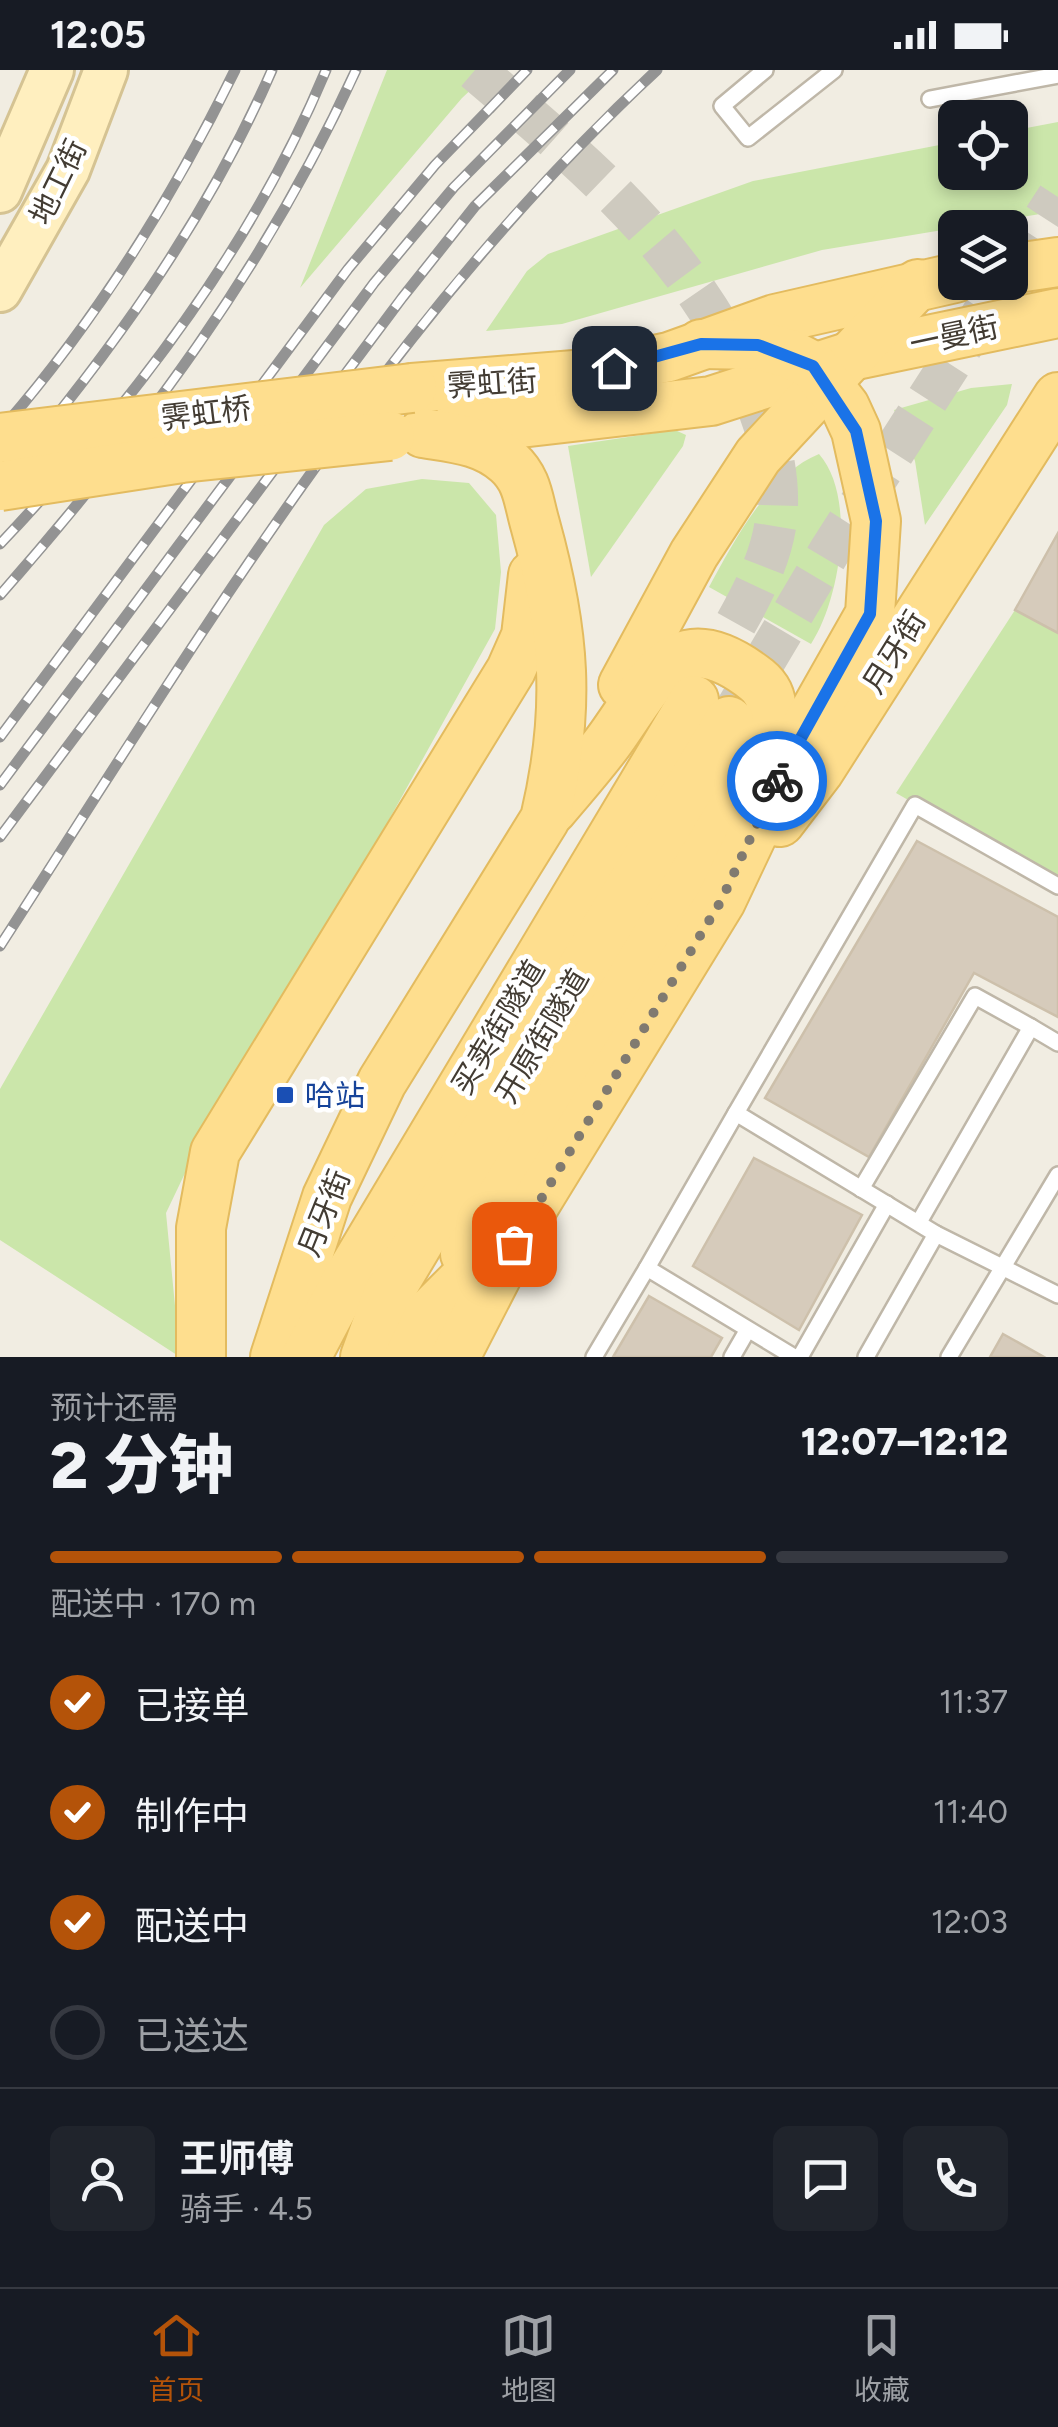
<!DOCTYPE html>
<html lang="zh">
<meta charset="utf-8">
<style>
body{margin:0;font-family:Figtree,"Noto Sans SC",sans-serif;background:#20242c;color:#f1f3f6;height:100vh;display:flex;flex-direction:column;font-size:38px;white-space:nowrap}
*{box-sizing:border-box;margin:0}
p{font-size:32px;color:#9ea1a6}
.icon{flex:none;width:55px;height:55px;fill:none;stroke:currentColor;stroke-width:2;stroke-linecap:round;stroke-linejoin:round}
.map{position:relative;height:1287px;overflow:hidden}
.side{display:flex;flex-direction:column;background:#171b24;flex:1}
.side>*{flex:none}
.controls{position:absolute;left:938px;top:30px;display:grid;gap:20px}
.controls a{display:grid;place-items:center;width:90px;height:90px;border-radius:15px;background:#171b24;box-shadow:0 5px 15px #0003;font-size:50px}
.pin{position:absolute;display:grid;place-items:center;width:85px;height:85px;color:#fff;margin:-42px;border-radius:20px;box-shadow:0 5px 15px #0006}
.courier{position:absolute;display:grid;place-items:center;width:100px;height:100px;margin:-50px;border:8px solid #1a73e8;border-radius:50%;background:#fff;color:#222;box-shadow:0 2px 12px #0007}
.summary em{font-style:normal;font-weight:800}
.summary div{display:flex;flex-direction:column-reverse}
.summary{display:flex;align-items:center;justify-content:space-between;height:170px;padding:0 50px}
h1{font-size:65px;font-weight:800;line-height:75px}
.bar{display:grid;grid-template-columns:repeat(4,1fr);gap:15px 10px;align-content:center;height:120px;padding:0 50px}
.bar i{height:12px;border-radius:8px;background:#363941}
.bar .current{background:#b45309}
.bar p{grid-column:span 4}
.line{display:flex;align-items:center;gap:25px;padding:0 50px;border-top:2px solid #363941}
.line div{flex:1}
.round{display:grid;place-items:center;flex:none;width:105px;height:105px;border-radius:15px;background:#20242c}
ol{padding:0 50px;list-style:none}
li{display:flex;align-items:center;gap:30px;height:110px}
li p{margin-inline-start:auto}
li .icon{padding:10px;border-radius:50%;background:#b45309;color:#fff;stroke-width:4}
li:last-child{color:#9ea1a6}
li i{width:55px;height:55px;border:5px solid #363941;border-radius:50%}
.status{display:flex;justify-content:space-between;align-items:center;height:70px;padding:0 50px;background:#171b24;direction:ltr}
.status svg{height:28px;fill:currentColor}
.tab-bar{display:flex;justify-content:space-around;align-items:center;height:140px;border-top:2px solid #363941;background:#171b24;font-size:28px;color:#9ea1a6}
.tab-bar a{display:grid;justify-items:center;gap:5px}
.tab-bar .current{color:#b45309}
.map>svg:first-child{display:block}
</style>
<div class="status"><b>12:05</b><svg viewBox="0 0 49 12"><path d="M0 12V9h3v3zM5 12V6h3v6zM10 12V3h3v9zM15 12V0h3v12zM26 1h20v11H26zM47 4h2v5h-2z"/></svg></div>
<div class="map">
<svg width="1058" height="1287" viewBox="0 0 1058 1287">
<rect width="100%" height="100%" fill="#f1ede2"/>
<g fill="#cbe6aa">
<path d="M387,0H492L462,28L300,218Z"/>
<path d="M1058,52V141L822,180L562,254L486,261L527,201L548,184L753,111L955,72V102H1010V61Z"/>
<path d="M1012,314L1007,335L925,455L915,391L894,340L971,318Z"/>
<path d="M675,360L686,365L683,376L591,507L568,376Z"/>
<path d="M819,384C857,427 840,530 811,574L709,517C734,471 769,404 819,384Z"/>
<path d="M422,409L469,413L496,445L501,502L495,559L296,917L217,1036L166,1143L180,1287L0,1170V1019L324,455L366,419Z"/>
<path d="M1015,540L1058,563V816L896,723Z"/>
</g>
<g fill="#d6cbbb" stroke="#cdc0ab" stroke-width="2.5">
<path d="M1058,463V563L1015,540Z"/>
<path d="M917,771L1058,847V947L974,903L869,1087L765,1028Z"/>
<path d="M754,1088L862,1145L799,1260L693,1196Z"/>
<path d="M649,1226L722,1268L711,1287H613Z"/>
<path d="M1003,1264L1044,1287H990Z"/>
</g>
<g fill="none" stroke-linecap="round" stroke-linejoin="round">
<g stroke="#cecabf" stroke-width="42" stroke-dasharray="42 21" stroke-linecap="butt">
<path d="M475,0C587,96 689,178 750,318C768,359 781,405 776,450C769,508 727,565 701,615"/>
<path d="M1010,201L1058,127"/>
<path d="M729,651L831,479L1003,212"/>
</g>
<g stroke="#bfb7a8" stroke-width="20">
<g id="service">
<path d="M765,0L722,36L748,68L834,0"/>
<path d="M930,29L1058,5"/>
<path d="M736,1043L915,735L1058,816"/>
<path d="M861,1119L975,926L1031,957"/>
<path d="M919,1152L1031,957L1058,973"/>
<path d="M594,1287L647,1198"/>
<path d="M732,1287L747,1261"/>
<path d="M794,1287L647,1198L736,1043L936,1164L1058,1225"/>
<path d="M800,1287L887,1134"/>
<path d="M866,1287L936,1164"/>
<path d="M949,1287L1058,1105"/>
</g>
</g>
<g stroke="#d5c393" stroke-width="48">
<g id="secondary">
<path d="M0,121L52,0"/>
<path d="M0,220L68,100L106,0"/>
</g>
</g>
<g stroke="#e3bb5f" stroke-width="52">
<g id="primary">
<path d="M1010,199L1058,192"/>
<path d="M412,318L587,304L669,287L775,249L955,208"/>
<path d="M450,361L711,331L851,286L1058,243"/>
<path d="M623,615L694,484L758,386L918,214"/>
<path d="M780,752L819,701L1058,327"/>
<path d="M465,1184L763,673C773,652 778,627 757,610C677,547 654,608 611,668C593,693 572,716 552,740"/>
<path d="M201,1287V1158L215,1082L511,600L526,566L533,505"/>
<path d="M275,1287L327,1127L382,1012L545,749C571,639 565,562 535,454C528,430 528,410 508,392C484,370 454,368 423,363"/>
<path d="M306,1287L349,1206L694,630"/>
<path d="M365,1287L388,1224L729,651"/>
<path d="M409,1287L430,1243L529,1144L721,831L790,685L870,544L876,451L856,361L845,337L813,296L790,284L758,275L701,274"/>
<path d="M455,1287L506,1188"/>
</g>
</g>
<use href="#service" stroke="#fff" stroke-width="15"/>
<use href="#secondary" stroke="#ffefbf" stroke-width="42"/>
<use href="#primary" stroke="#fede8e" stroke-width="48"/>
<g stroke="#939393" stroke-width="11">
<g id="rail">
<path d="M0,361C96,251 171,131 235,0"/>
<path d="M0,414C108,287 205,153 272,0"/>
<path d="M0,474C130,337 253,176 326,0"/>
<path d="M0,525C141,365 267,195 356,0"/>
<path d="M0,667L348,199L435,95L527,0"/>
<path d="M0,715L374,213L454,117L570,0"/>
<path d="M0,767L402,228L475,136L613,0"/>
<path d="M0,876C198,569 387,250 657,0"/>
</g>
</g>
<use href="#rail" stroke="#fff" stroke-width="8" stroke-dasharray="22" stroke-linecap="butt"/>
<g stroke="#e3bb5f" stroke-width="52" stroke-linecap="butt">
<g id="primary-bridge">
<path d="M0,368L412,318"/>
<path d="M0,416L182,388L390,366"/>
</g>
</g>
<use href="#primary-bridge" stroke="#fede8e" stroke-width="48"/>
</g>
<g fill="none" stroke-linecap="round" stroke-linejoin="round">
<path stroke="#807a70" stroke-width="10" stroke-dasharray="0 18" d="M514,1174L721,831L777,711"/>
<path stroke="#1a73e8" stroke-width="12" d="M614,298L701,274L758,275L813,296L856,361L876,451L870,544L777,711"/>
</g>
<rect fill="#1a4fb4" stroke="#fff" stroke-width="4" x="275" y="1015" width="20" height="20" rx="5"/>
<g text-anchor="middle" dominant-baseline="central" stroke-width="9" stroke-linejoin="round" paint-order="stroke">
<g font-size="30" fill="#433c33" stroke="#fff">
<text transform="translate(58 112) rotate(-64)">地工街</text>
<text transform="translate(954 265) rotate(-12)">一曼街</text>
<text transform="translate(492 313) rotate(-4)">霁虹街</text>
<text transform="translate(206 343) rotate(-7)">霁虹桥</text>
<text transform="translate(894 582) rotate(-58)">月牙街</text>
<text transform="translate(498 957) rotate(-59)">买卖街隧道</text>
<text transform="translate(542 966) rotate(-59)">开原街隧道</text>
<text transform="translate(324 1143) rotate(-68)">月牙街</text>
</g>
<g font-size="30" fill="#164399" stroke="#fff" text-anchor="start">
<text x="305" y="1025">哈站</text>
</g>
</g>
</svg>
<div class="controls">
<a><svg class="icon" aria-label="locate" viewBox="0 0 24 24"><circle cx="12" cy="12" r="6"/><path d="M12 2v4M12 18v4M2 12h4M18 12h4"/></svg></a>
<a><svg class="icon" aria-label="layers" viewBox="0 0 24 24"><path d="M12 4l9 5-9 5-9-5zM3 14l9 5 9-5"/></svg></a>
</div>
<div class="pin" style="left:514px;top:1174px;background:#ea580c"><svg class="icon" aria-label="bag" viewBox="0 0 24 24"><path d="M5 8h14l-1 12H6zM9 8a3 3 0 0 1 6 0"/></svg></div>
<div class="pin" style="left:614px;top:298px;background:#1f2937"><svg class="icon" aria-label="home" viewBox="0 0 24 24"><path d="M3 11l9-7 9 7M6 9v11h12V9"/></svg></div>
<div class="courier" style="left:777px;top:711px"><svg class="icon" aria-label="bike" viewBox="0 0 24 24"><circle cx="6" cy="16" r="4"/><circle cx="18" cy="16" r="4"/><path d="M6 16l4-8h5l3 8M10 8l3 8H6M13 5h3"/></svg></div>
</div>
<section class="side">
<div class="summary"><div><h1>2 分钟</h1><p>预计还需</p></div><em>12:07–12:12</em></div>
<div class="bar"><i class="current"></i><i class="current"></i><i class="current"></i><i></i><p>配送中 · 170 m</p></div>
<ol>
<li><svg class="icon" aria-label="check" viewBox="0 0 24 24"><path d="M5 12l5 5 9-10"/></svg>已接单<p>11:37</p></li>
<li><svg class="icon" aria-label="check" viewBox="0 0 24 24"><path d="M5 12l5 5 9-10"/></svg>制作中<p>11:40</p></li>
<li><svg class="icon" aria-label="check" viewBox="0 0 24 24"><path d="M5 12l5 5 9-10"/></svg>配送中<p>12:03</p></li>
<li><i></i>已送达</li>
</ol>
<div class="line" style="height:180px"><a class="round"><svg class="icon" aria-label="person" viewBox="0 0 24 24"><circle cx="12" cy="8" r="4"/><path d="M4 21q1-7 8-7t8 7"/></svg></a><div><b>王师傅</b><p>骑手 · 4.5</p></div><a class="round"><svg class="icon" aria-label="chat" viewBox="0 0 24 24"><path d="M4 5h16v11H9l-5 4z"/></svg></a><a class="round"><svg class="icon" aria-label="phone" viewBox="0 0 24 24"><path d="M5 4h4l2 5-3 2q2 4 5 5l2-3 5 2v4C11 20 4 13 5 4z"/></svg></a></div>
</section>
<nav class="tab-bar">
<a class="current"><svg class="icon" aria-label="home" viewBox="0 0 24 24"><path d="M3 11l9-7 9 7M6 9v11h12V9"/></svg>首页</a>
<a><svg class="icon" aria-label="map" viewBox="0 0 24 24"><path d="M3 6l6-2 6 2 6-2v14l-6 2-6-2-6 2zM9 4v14M15 6v14"/></svg>地图</a>
<a><svg class="icon" aria-label="saved" viewBox="0 0 24 24"><path d="M7 4h10v16l-5-4-5 4z"/></svg>收藏</a>
</nav>
